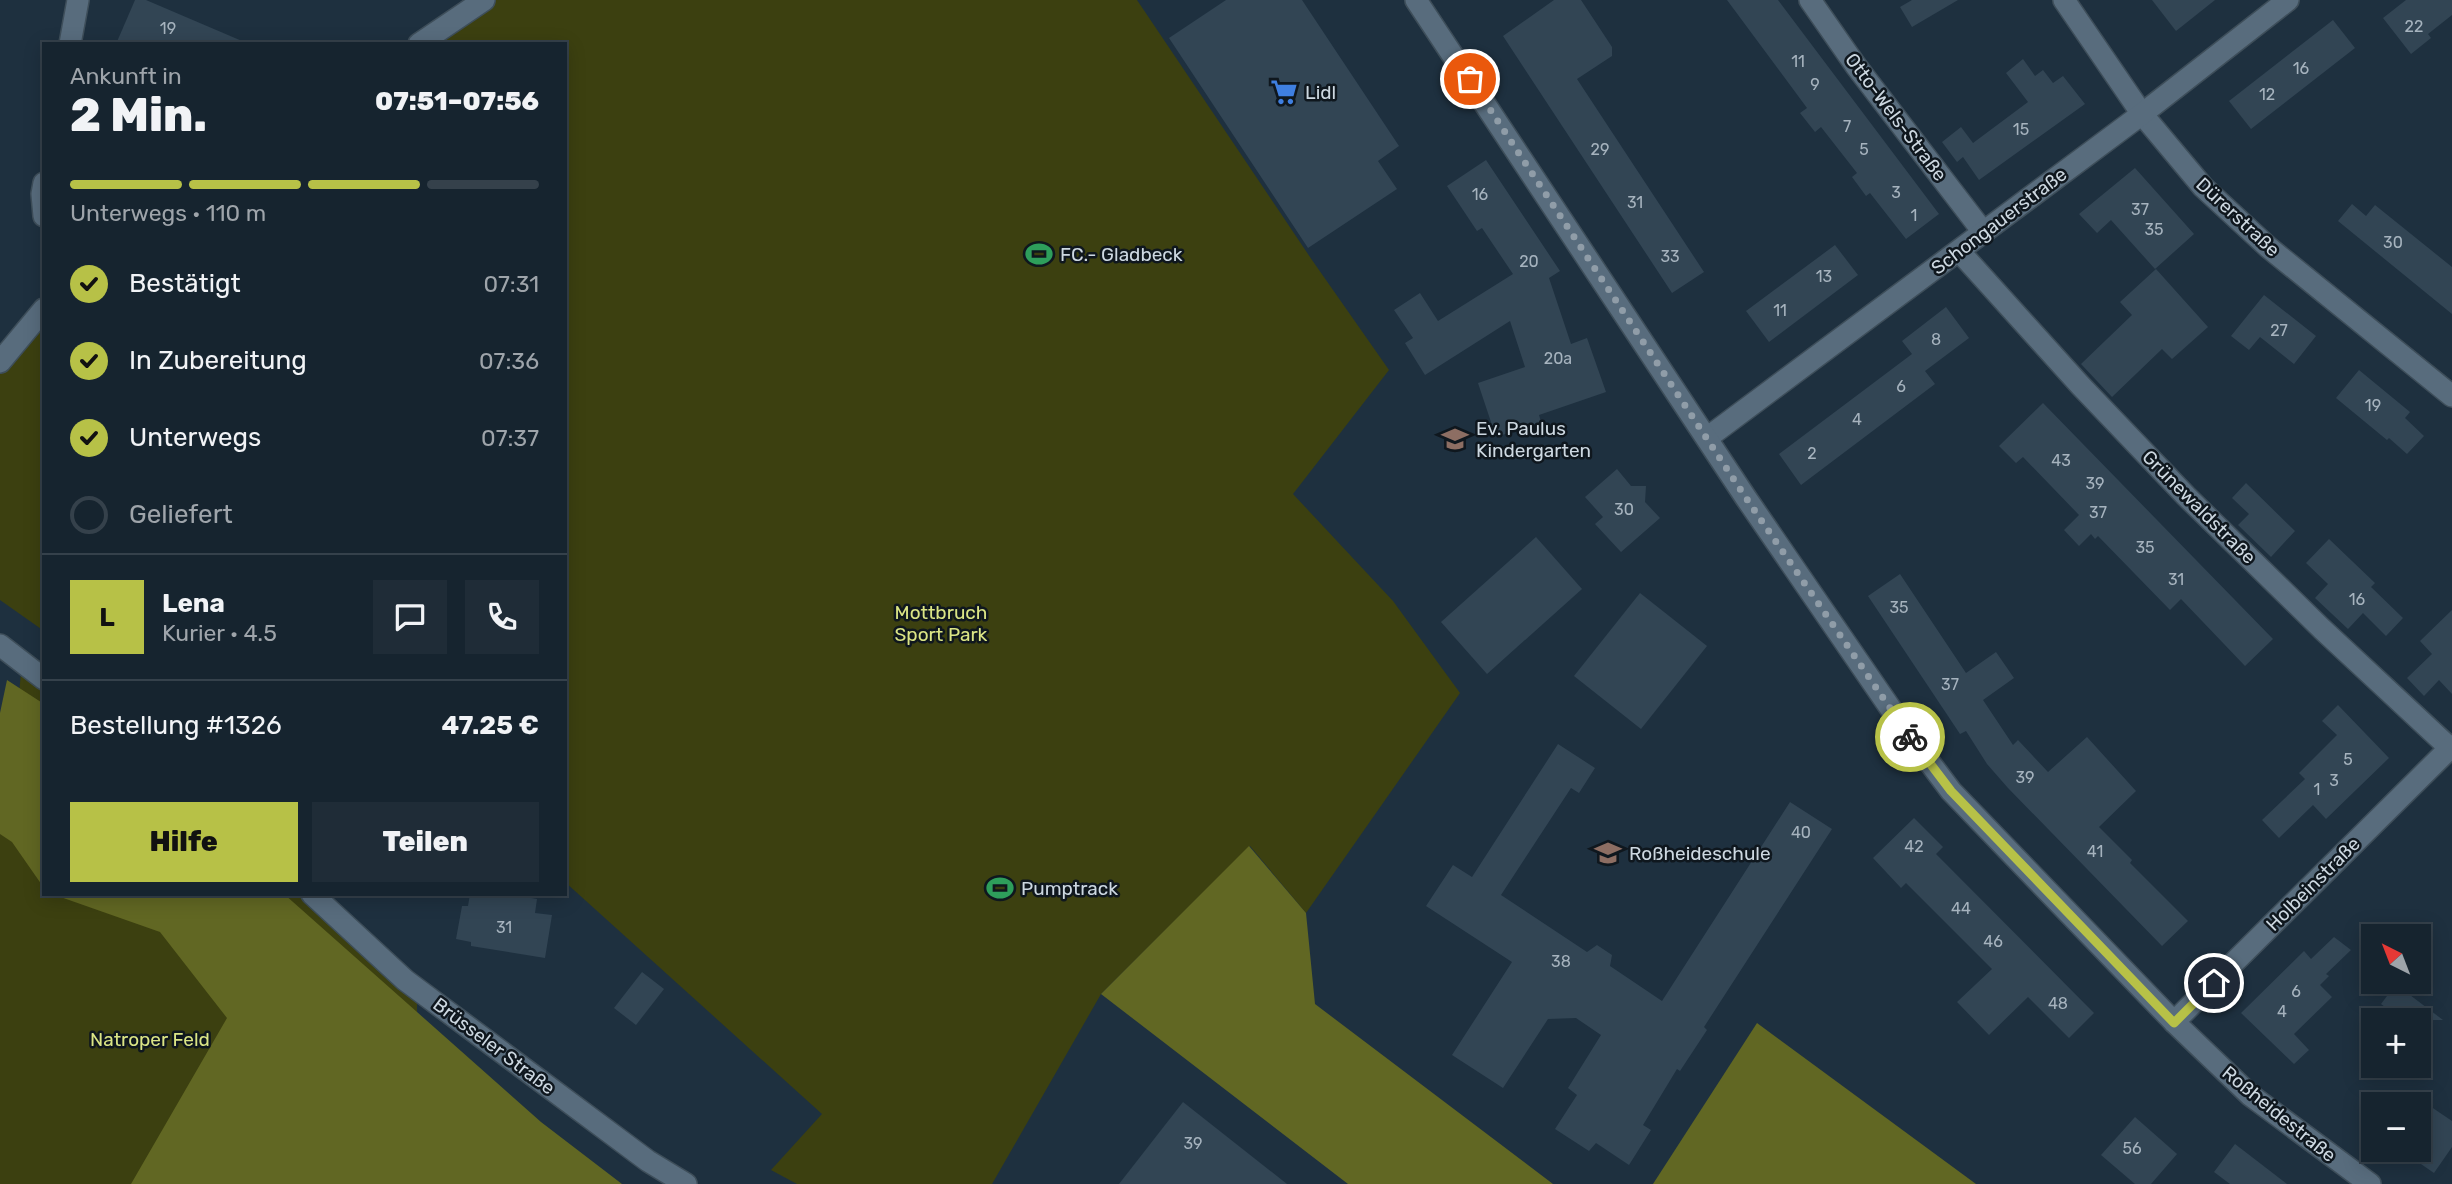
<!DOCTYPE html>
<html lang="de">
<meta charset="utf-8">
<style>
body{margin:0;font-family:Rubik,sans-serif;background:#1f2c37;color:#f1f3f6;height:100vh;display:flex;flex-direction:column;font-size:26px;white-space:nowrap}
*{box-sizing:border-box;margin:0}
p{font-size:23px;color:#9ea4aa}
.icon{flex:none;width:38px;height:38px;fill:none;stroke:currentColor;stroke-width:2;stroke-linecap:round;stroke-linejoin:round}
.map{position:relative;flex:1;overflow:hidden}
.drawer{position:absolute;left:42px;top:42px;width:525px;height:854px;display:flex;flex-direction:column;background:#16242f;border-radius:0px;box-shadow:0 4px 18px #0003,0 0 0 2px #35414b}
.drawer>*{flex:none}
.needle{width:46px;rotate:318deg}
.tools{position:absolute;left:2361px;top:924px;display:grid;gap:14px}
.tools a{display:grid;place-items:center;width:70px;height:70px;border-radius:0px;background:#16242f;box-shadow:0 4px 18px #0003,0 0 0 2px #35414b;font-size:35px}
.pin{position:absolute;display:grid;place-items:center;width:60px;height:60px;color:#fff;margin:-30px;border:4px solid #fff;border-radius:50%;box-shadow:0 2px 7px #0007}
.courier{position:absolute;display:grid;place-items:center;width:70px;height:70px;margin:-35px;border:5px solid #b7c147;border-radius:50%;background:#fff;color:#222;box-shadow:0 2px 9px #0007}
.summary em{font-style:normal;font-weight:800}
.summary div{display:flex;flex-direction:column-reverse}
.summary{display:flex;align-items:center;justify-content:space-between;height:119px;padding:0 28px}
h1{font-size:46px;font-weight:800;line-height:52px}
.bar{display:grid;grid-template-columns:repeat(4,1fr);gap:10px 7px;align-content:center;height:84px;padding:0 28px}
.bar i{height:9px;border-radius:5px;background:#35414b}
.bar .on{background:#b7c147}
.bar p{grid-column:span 4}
.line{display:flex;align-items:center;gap:18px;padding:0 28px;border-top:2px solid #35414b}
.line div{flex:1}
.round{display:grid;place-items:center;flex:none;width:74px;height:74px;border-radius:0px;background:#1f2c37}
ol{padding:0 28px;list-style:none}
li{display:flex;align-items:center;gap:21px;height:77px}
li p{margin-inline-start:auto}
li .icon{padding:7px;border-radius:50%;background:#b7c147;color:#111;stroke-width:4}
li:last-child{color:#9ea4aa}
li i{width:38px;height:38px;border:4px solid #35414b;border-radius:50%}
.cta{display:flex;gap:14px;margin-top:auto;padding:14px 28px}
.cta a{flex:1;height:80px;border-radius:0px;background:#b7c147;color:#111;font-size:28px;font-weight:800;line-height:80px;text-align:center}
.cta a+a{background:#1f2c37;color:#f1f3f6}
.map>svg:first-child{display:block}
</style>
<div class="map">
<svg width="2452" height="1184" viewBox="0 0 2452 1184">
<rect width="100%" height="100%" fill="#1e303f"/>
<g fill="#3c4010">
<path d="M495,0H1137L1312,260L1389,370L1293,494L1393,601L1460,693L1306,913L1250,846L1101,994L992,1184H797L771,1170L822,1114L565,882V44H429Z"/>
<path d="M44,318V631L0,600V369Z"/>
<path d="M22,663L44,680V894H306L417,986V1030L548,1184H0V827L11,775Z"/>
</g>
<g fill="#616723">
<path d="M7,680L44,704V888L12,842L0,834V713Z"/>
<path d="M1249,846L1306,913L1315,1004L1553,1184H1348L1101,994Z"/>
<path d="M52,894H284L541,1122L622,1184H131L227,1018L160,932Z"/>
<path d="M1757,1023L1976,1184H1653Z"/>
</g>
<g fill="#324554">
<path d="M135,0H146L249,44H116Z"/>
<path d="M1226,0H1302L1399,146L1378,161L1397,189L1308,248L1169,38Z"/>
<path d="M1554,0H1581L1612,47V56L1577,79L1704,272L1672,293L1503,36Z"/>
<path d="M1727,0H1778L1939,214L1906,239L1870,193L1866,196L1852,177L1857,173L1821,127L1815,132L1800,113L1807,108Z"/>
<path d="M1912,0H1958L1912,27L1900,7Z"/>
<path d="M2152,0H2215L2176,31Z"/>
<path d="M2406,0H2452V15L2428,34L2431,38L2411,54L2383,18Z"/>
<path d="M2333,20L2355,48L2251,129L2229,101Z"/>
<path d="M2023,59L2035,76L2043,70L2053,83L2063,76L2085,104L1979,180L1963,157L1957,162L1942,142L1961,127L1973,143L2028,102L2006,73Z"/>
<path d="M1486,160L1560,271L1549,278L1571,344L1587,338L1606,392L1539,415L1541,422L1496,437L1478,383L1525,367L1510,321L1425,375L1405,343L1413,338L1394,310L1420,293L1438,321L1513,274L1482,228L1477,231L1447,186Z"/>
<path d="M2135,168L2194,234L2155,269L2111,220L2097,233L2079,214Z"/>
<path d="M2352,204L2366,216L2375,205L2452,267V314L2338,221Z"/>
<path d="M1835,245L1858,275L1769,342L1746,311Z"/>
<path d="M2156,269L2208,327L2172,359L2162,349L2112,397L2081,364L2132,315L2120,302Z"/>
<path d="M2264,295L2316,336L2294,364L2260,337L2249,350L2231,336Z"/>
<path d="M1946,307L1969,338L1925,371L1935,384L1801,485L1779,454L1912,354L1902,341Z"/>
<path d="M2359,370L2410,412L2405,418L2424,436L2407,454L2389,438L2387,440L2336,398Z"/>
<path d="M2043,403L2273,639L2245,666L2181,599L2170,610L2098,536L2095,539L2091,534L2079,546L2064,530L2079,515L2023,457L2016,463L1999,446Z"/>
<path d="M1617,469L1631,486H1646L1645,502L1660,518L1621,552L1595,524L1603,517L1585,497Z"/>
<path d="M2246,483L2295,531L2271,557L2238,525L2249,514L2232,498Z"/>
<path d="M1536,537L1582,589L1487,674L1441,622Z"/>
<path d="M2329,539L2375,583L2371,587L2403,618L2386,636L2363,613L2348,629L2315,598L2328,584L2306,563Z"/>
<path d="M1900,574L1966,673L1996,652L2014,678L1983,700L2013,745L2018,740L2048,772L2087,737L2136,791L2099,827L2132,860L2130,863L2188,921L2162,946L2008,788L1987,764L1966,731L1960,734L1868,596Z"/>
<path d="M1640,593L1707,646L1641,729L1574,676Z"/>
<path d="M2452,610V694L2439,680L2424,696L2407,678L2432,654L2420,641Z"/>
<path d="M2338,705L2389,758L2326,819L2313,805L2279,838L2262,820L2305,779L2299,773L2337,735L2322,721Z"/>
<path d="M1558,744L1595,768L1579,793L1571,788L1501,895L1587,952L1597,945L1612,955L1610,966L1662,1001L1790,802L1832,829L1704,1027L1707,1030L1680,1071L1677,1069L1643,1125L1651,1130L1629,1165L1596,1143L1589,1151L1555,1129L1577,1095L1568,1088L1601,1035L1576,1018L1548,1019L1503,1088L1452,1055L1512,962L1426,906L1453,865L1472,877Z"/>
<path d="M1914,818L1943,847L1936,854L2094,1013L2069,1038L2028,997L1989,1035L1957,1002L1992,969L1906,883L1901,888L1873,858Z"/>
<path d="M470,894H509L537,899L535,913L552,915L545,958L471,946V942L456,939L462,906H468Z"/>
<path d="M2334,937L2351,950L2326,974L2329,976L2320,985L2332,997L2294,1034L2309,1050L2294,1064L2241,1013L2304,951L2311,959Z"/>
<path d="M642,972L664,989L636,1025L614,1008Z"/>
<path d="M2396,984L2406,992L2443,1020H2403L2381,1004Z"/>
<path d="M2418,1098L2452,1121V1147L2434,1173L2418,1162Z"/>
<path d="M1183,1102L1287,1184H1119Z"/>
<path d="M2135,1117L2177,1154L2151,1184H2135L2101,1155Z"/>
<path d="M2235,1144L2287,1184H2230L2214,1172Z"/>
</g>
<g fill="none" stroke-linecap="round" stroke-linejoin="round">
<g stroke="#3e4e5a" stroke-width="24">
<g id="street">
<path d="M1810,0L1856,66L1984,233"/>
<path d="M2064,0L2142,114L2203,187L2268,247L2452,396"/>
<path d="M70,44L78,0"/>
<path d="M44,183L42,194L44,216"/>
<path d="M1959,251L2080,385L2186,496L2322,629L2452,750"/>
<path d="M1707,438L2142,114L2288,0"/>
<path d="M0,645L44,679"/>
<path d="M312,894L405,980L648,1161L686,1184"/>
<path d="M2174,1022L2452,746"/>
</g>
</g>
<g stroke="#3e4e5a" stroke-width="24">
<g id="secondary">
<path d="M1416,0L1746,498L1906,731L1951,791L2174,1022L2250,1095L2370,1184"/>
<path d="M419,44L484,0"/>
<path d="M0,362L44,309"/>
</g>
</g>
<use href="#street" stroke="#586c7d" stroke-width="21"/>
<use href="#secondary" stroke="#586c7d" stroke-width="21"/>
</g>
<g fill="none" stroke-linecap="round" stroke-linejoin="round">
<path stroke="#909da8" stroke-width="7" stroke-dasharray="0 12.6" d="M1470,79L1746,498L1910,737"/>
<path stroke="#b7c147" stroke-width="9" d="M1910,737L1951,791L2174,1023L2214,983"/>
</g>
<defs>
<g id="supermarket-bare" transform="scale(2.1)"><path d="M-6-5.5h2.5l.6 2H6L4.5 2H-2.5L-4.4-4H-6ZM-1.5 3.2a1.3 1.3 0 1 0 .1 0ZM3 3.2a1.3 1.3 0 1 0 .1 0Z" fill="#3f7fe0" stroke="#0f171e" stroke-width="2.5" paint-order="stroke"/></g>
<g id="stadium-bare" transform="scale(2.1)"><path d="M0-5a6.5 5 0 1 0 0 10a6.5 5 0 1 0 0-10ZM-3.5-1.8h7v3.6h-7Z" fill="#2e9e5b" stroke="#0f171e" stroke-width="2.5" paint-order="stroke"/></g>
<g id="school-bare" transform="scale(2.1)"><path d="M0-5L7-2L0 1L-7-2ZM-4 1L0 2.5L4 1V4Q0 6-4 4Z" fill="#8d6e63" stroke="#0f171e" stroke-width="2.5" paint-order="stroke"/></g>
</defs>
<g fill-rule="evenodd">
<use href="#supermarket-bare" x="1284" y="92"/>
<use href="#stadium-bare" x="1039" y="254"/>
<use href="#school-bare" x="1455" y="439"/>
<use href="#school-bare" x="1608" y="853"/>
<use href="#stadium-bare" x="1000" y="888"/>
</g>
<g text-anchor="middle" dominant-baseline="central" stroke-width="5" stroke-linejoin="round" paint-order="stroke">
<g font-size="16" fill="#a6b3be">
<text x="2414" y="26">22</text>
<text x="168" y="28">19</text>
<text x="1798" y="61">11</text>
<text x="2301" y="68">16</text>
<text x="1815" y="84">9</text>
<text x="2267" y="94">12</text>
<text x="1847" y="126">7</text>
<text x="2021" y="129">15</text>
<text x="1600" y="149">29</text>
<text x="1864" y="149">5</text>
<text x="1896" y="192">3</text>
<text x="1480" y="194">16</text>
<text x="1635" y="202">31</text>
<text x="2140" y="209">37</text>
<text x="1914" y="215">1</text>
<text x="2154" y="229">35</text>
<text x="2393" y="242">30</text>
<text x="1670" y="256">33</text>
<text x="1529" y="261">20</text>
<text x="1824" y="276">13</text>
<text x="1780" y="310">11</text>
<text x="2279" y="330">27</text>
<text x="1936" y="339">8</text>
<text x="1558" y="358">20a</text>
<text x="1901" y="386">6</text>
<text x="2373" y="405">19</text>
<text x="1857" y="419">4</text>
<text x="1812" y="453">2</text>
<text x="2061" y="460">43</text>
<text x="2095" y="483">39</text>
<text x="1624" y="509">30</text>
<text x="2098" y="512">37</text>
<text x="2145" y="547">35</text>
<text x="2176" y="579">31</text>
<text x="2357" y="599">16</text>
<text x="1899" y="607">35</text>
<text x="1950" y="684">37</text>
<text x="2348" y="759">5</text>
<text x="2025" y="777">39</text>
<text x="2334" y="780">3</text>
<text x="2317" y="789">1</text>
<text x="1801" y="832">40</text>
<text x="1914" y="846">42</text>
<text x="2095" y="851">41</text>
<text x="1961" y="908">44</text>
<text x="504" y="927">31</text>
<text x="1993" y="941">46</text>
<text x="1561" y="961">38</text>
<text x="2296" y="991">6</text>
<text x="2058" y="1003">48</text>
<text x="2282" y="1011">4</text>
<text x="1193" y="1143">39</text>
<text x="2132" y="1148">56</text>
</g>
<g font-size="19" fill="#cdd8e1" stroke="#0f171e" text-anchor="start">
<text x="1305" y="92">Lidl</text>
<text x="1060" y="254">FC.- Gladbeck</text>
<text x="1476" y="428">Ev. Paulus<tspan x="1476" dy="22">Kindergarten</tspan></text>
<text x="1629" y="853">Roßheideschule</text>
<text x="1021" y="888">Pumptrack</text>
</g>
<g font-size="19" fill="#cdd8e1" stroke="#0f171e">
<text transform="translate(1896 117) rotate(53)">Otto-Wels-Straße</text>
<text transform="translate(2238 217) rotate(43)">Dürerstraße</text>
<text transform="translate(1999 221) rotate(-37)">Schongauerstraße</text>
<text transform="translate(2199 507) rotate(45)">Grünewaldstraße</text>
<text transform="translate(2313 884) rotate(-45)">Holbeinstraße</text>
<text transform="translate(494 1046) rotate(37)">Brüsseler Straße</text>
<text transform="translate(2279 1114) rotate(39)">Roßheidestraße</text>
</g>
<g font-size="19" fill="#dbe585" stroke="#0f171e">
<text x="941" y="612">Mottbruch<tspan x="941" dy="22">Sport Park</tspan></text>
<text x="150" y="1039">Natroper Feld</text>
</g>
</g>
</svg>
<div class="tools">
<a><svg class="needle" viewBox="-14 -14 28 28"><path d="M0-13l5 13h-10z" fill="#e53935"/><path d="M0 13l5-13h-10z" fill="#9ea4aa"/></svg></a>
<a>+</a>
<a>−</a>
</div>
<div class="pin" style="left:1470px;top:79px;background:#ea580c"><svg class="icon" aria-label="bag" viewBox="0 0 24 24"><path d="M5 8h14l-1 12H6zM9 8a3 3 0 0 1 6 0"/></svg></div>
<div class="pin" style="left:2214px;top:983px;background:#1f2937"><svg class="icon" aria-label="home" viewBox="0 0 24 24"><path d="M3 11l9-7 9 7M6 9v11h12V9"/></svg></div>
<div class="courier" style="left:1910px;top:737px"><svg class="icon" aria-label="bike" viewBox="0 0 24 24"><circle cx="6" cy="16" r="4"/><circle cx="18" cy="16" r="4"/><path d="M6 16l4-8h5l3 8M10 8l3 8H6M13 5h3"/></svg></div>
<section class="drawer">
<div class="summary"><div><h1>2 Min.</h1><p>Ankunft in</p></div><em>07:51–07:56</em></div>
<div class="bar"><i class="on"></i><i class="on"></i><i class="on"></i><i></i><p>Unterwegs · 110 m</p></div>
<ol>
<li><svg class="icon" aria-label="check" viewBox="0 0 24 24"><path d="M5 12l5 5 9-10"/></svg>Bestätigt<p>07:31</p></li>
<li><svg class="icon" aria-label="check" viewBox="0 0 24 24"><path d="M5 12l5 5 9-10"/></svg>In Zubereitung<p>07:36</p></li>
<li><svg class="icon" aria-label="check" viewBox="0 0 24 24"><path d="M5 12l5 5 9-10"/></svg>Unterwegs<p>07:37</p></li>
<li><i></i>Geliefert</li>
</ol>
<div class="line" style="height:126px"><b class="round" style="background:#b7c147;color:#111">L</b><div><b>Lena</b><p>Kurier · 4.5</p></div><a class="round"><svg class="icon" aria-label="chat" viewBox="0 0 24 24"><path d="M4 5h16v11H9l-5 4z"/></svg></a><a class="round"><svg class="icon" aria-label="phone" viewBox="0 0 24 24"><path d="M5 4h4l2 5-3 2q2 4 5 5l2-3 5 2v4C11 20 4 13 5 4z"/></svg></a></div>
<div class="line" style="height:91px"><div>Bestellung #1326</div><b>47.25 €</b></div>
<div class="cta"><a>Hilfe</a><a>Teilen</a></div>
</section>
</div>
